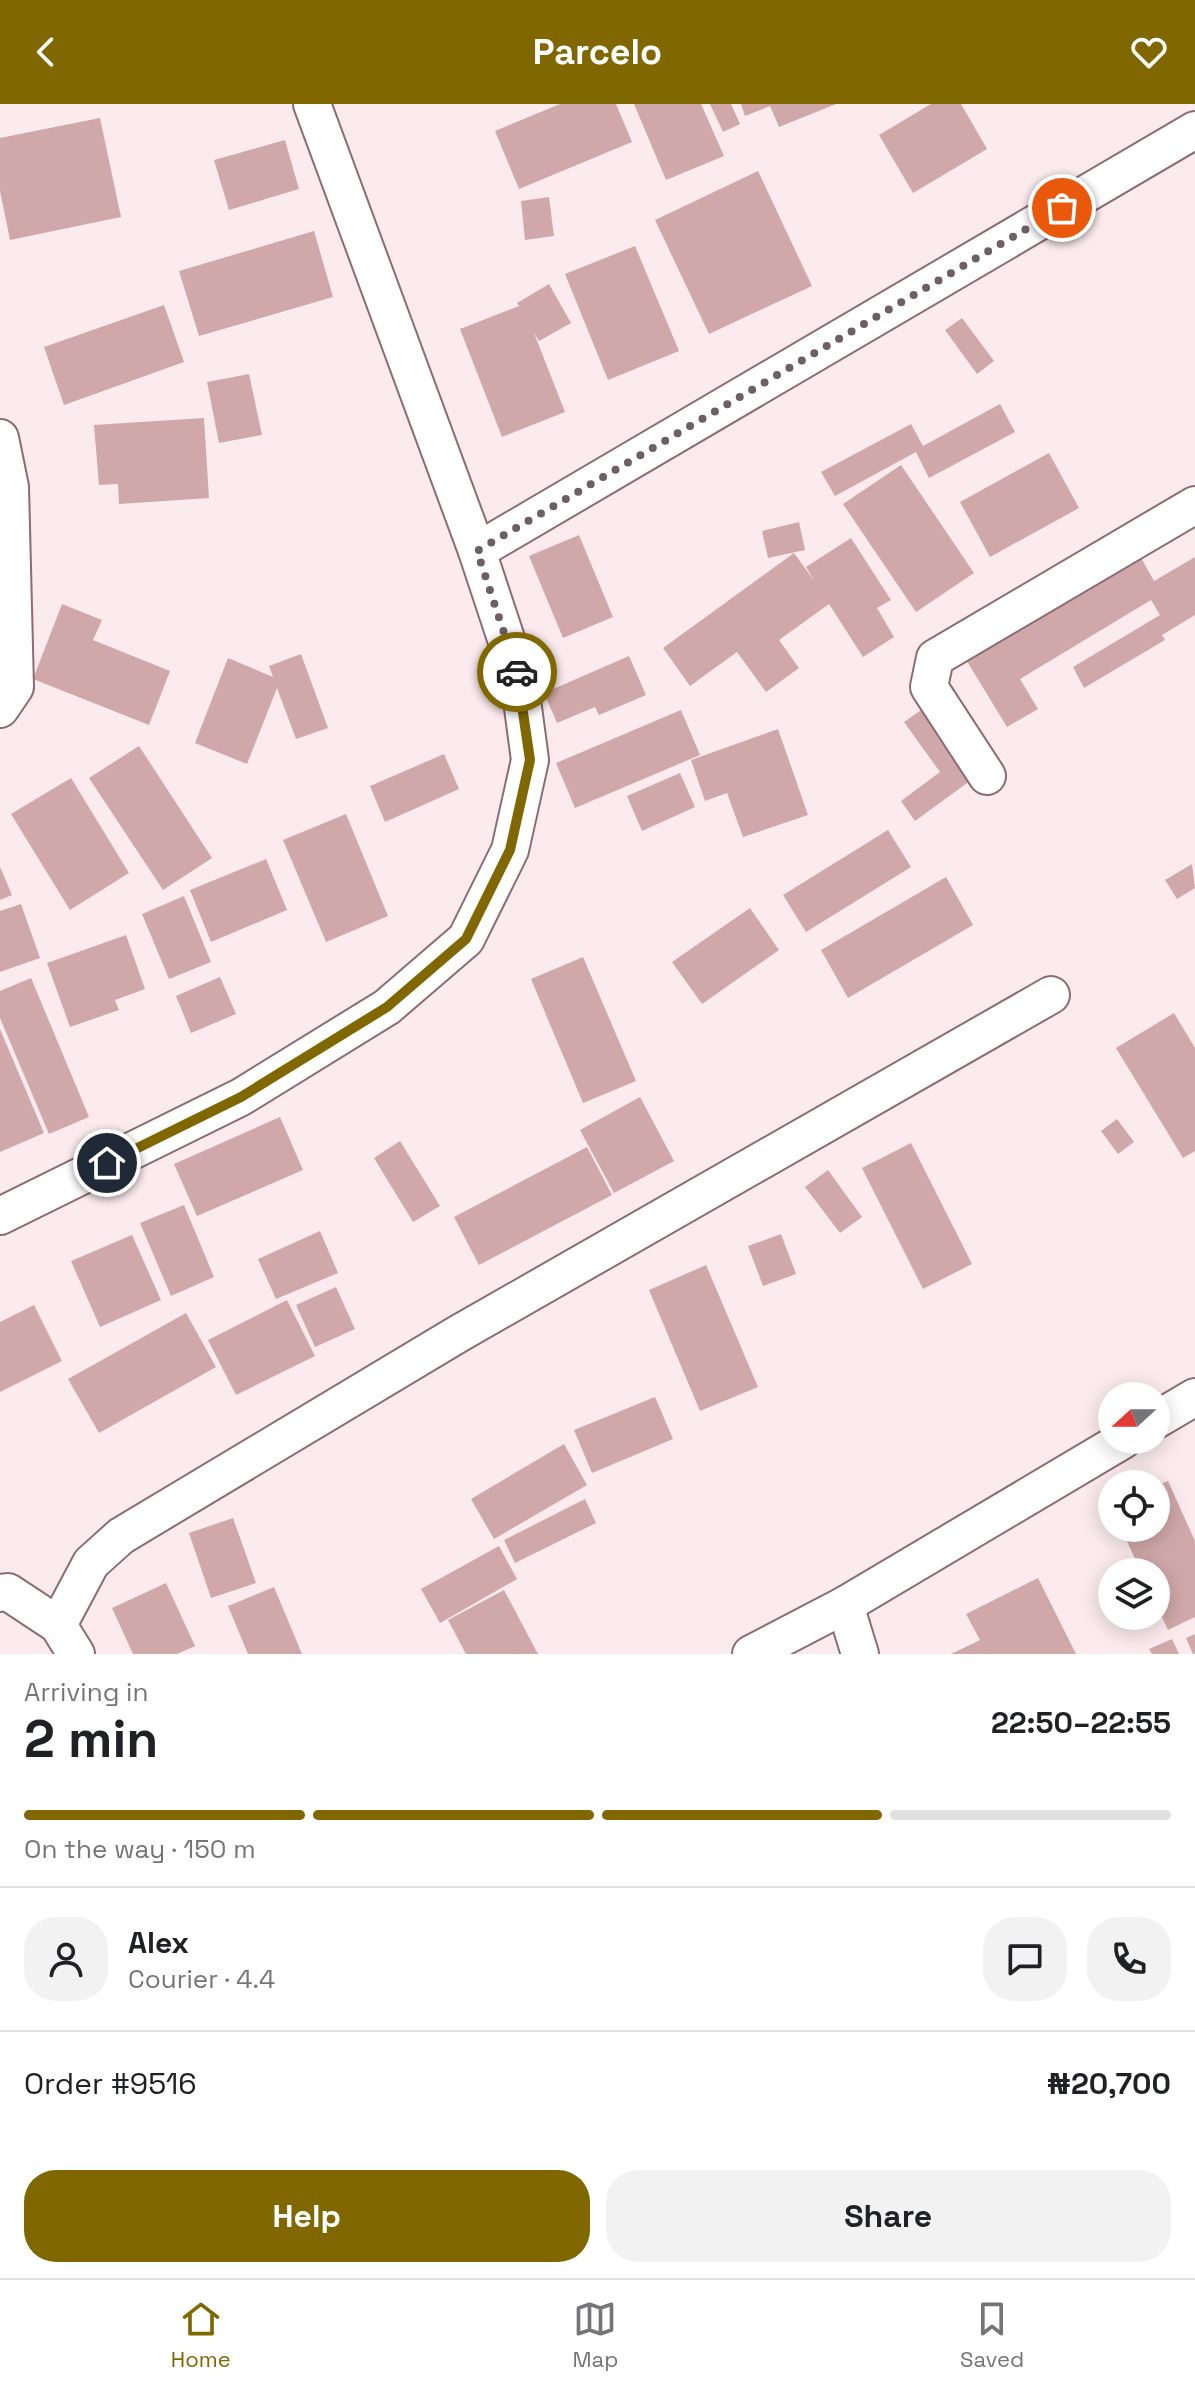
<!DOCTYPE html>
<meta charset="utf-8">
<style>
body{margin:0;font-family:"Space Grotesk",sans-serif;background:#f2f2f2;color:#202124;height:100vh;display:flex;flex-direction:column;font-size:30px;white-space:nowrap}
*{box-sizing:border-box;margin:0}
p{font-size:26px;color:#757577}
.icon{flex:none;width:44px;height:44px;fill:none;stroke:currentColor;stroke-width:2;stroke-linecap:round;stroke-linejoin:round}
.map{position:relative;height:1550px;overflow:hidden}
.panel{display:flex;flex-direction:column;background:#fff;flex:1}
.panel>*{flex:none}
.needle{width:52px;rotate:249deg}
.fabs{position:absolute;left:1098px;top:1278px;display:grid;gap:16px}
.fabs a{display:grid;place-items:center;width:72px;height:72px;border-radius:50%;background:#fff;box-shadow:0 4px 20px #0003;font-size:40px}
.pin{position:absolute;display:grid;place-items:center;width:68px;height:68px;color:#fff;margin:-34px;border:4px solid #fff;border-radius:50%;box-shadow:0 2px 8px #0007}
.courier{position:absolute;display:grid;place-items:center;width:80px;height:80px;margin:-40px;border:6px solid #806700;border-radius:50%;background:#fff;color:#222;box-shadow:0 2px 10px #0007}
.headline em{font-style:normal;font-weight:600}
.headline div{display:flex;flex-direction:column-reverse}
.headline{display:flex;align-items:center;justify-content:space-between;height:136px;padding:0 24px}
h1{font-size:52px;font-weight:600;line-height:60px}
.bar{display:grid;grid-template-columns:repeat(4,1fr);gap:12px 8px;align-content:center;height:96px;padding:0 24px}
.bar i{height:10px;border-radius:6px;background:#e0e0e0}
.bar .current{background:#806700}
.bar p{grid-column:span 4}
.line{display:flex;align-items:center;gap:20px;padding:0 24px;border-top:2px solid #e0e0e0}
.line div{flex:1}
.round{display:grid;place-items:center;flex:none;width:84px;height:84px;border-radius:32px;background:#f2f2f2}
.primary-button{display:flex;gap:16px;margin-top:auto;padding:16px 24px}
.primary-button a{flex:1;height:92px;border-radius:32px;background:#806700;color:#fff;font-size:32px;font-weight:600;line-height:92px;text-align:center}
.primary-button a+a{background:#f2f2f2;color:#202124}
header{display:flex;justify-content:space-between;align-items:center;height:104px;padding:0 24px;background:#806700;color:#fff;font-size:36px;font-weight:600}
.dock{display:flex;justify-content:space-around;align-items:center;height:112px;border-top:2px solid #e0e0e0;background:#fff;font-size:22px;color:#757577}
.dock a{display:grid;justify-items:center;gap:4px}
.dock .current{color:#806700}
.map>svg:first-child{display:block}
</style>
<header><svg class="icon" aria-label="back" viewBox="0 0 24 24"><path d="M15 5l-7 7 7 7"/></svg>Parcelo<svg class="icon" aria-label="heart" viewBox="0 0 24 24"><path d="M12 20l-8-8c-3-5 5-10 8-4 3-6 11-1 8 4z"/></svg></header>
<div class="map">
<svg width="1195" height="1550" viewBox="0 0 1195 1550">
<rect width="100%" height="100%" fill="#fbebef"/>
<g fill="#d0a8a9">
<path d="M560,0H616L632,38L519,85L495,27Z"/>
<path d="M634,0H701L724,52L666,76Z"/>
<path d="M710,0H731L740,20L723,28Z"/>
<path d="M741,0H836L779,23L770,2L745,12Z"/>
<path d="M931,0H961L987,45L913,89L879,31Z"/>
<path d="M100,14L121,113L10,136L0,87V34Z"/>
<path d="M285,36L299,85L229,106L214,56Z"/>
<path d="M758,67L812,182L709,230L655,116Z"/>
<path d="M549,93L554,132L525,136L521,97Z"/>
<path d="M314,127L333,193L199,232L179,167Z"/>
<path d="M635,142L679,247L608,276L565,170Z"/>
<path d="M549,180L571,219L539,237L534,229L565,308L502,333L460,225L519,202L517,199Z"/>
<path d="M164,201L184,258L64,301L44,243Z"/>
<path d="M962,214L994,257L977,270L945,226Z"/>
<path d="M249,270L262,331L219,339L207,278Z"/>
<path d="M1000,300L1015,328L929,374L916,348L835,392L821,368L911,320L923,342Z"/>
<path d="M204,314L209,394L119,400L118,380L99,381L94,321Z"/>
<path d="M1049,349L1079,404L990,453L960,398Z"/>
<path d="M901,361L974,469L916,508L843,400Z"/>
<path d="M799,418L805,446L768,454L762,427Z"/>
<path d="M579,431L613,513L563,534L529,452Z"/>
<path d="M851,434L891,496L877,504L894,533L863,553L829,500L779,536L799,564L766,588L737,548L690,582L663,544L794,449L815,478L806,463Z"/>
<path d="M1139,450L1154,477L1195,453V511L1162,531L1165,536L1084,584L1073,563L1160,511L1151,496L1020,575L1038,605L1007,623L965,554Z"/>
<path d="M62,500L102,516L93,536L170,567L149,621L33,575Z"/>
<path d="M301,550L328,624L296,635L277,584L247,660L195,639L228,554L273,573L269,562Z"/>
<path d="M629,552L646,591L599,611L595,603L557,619L544,589Z"/>
<path d="M924,604L974,674L915,717L901,697L940,668L904,618Z"/>
<path d="M681,606L700,651L575,704L556,659Z"/>
<path d="M778,625L808,711L743,733L727,689L705,697L691,656Z"/>
<path d="M139,642L212,754L163,786L89,674Z"/>
<path d="M444,650L459,685L385,718L370,682Z"/>
<path d="M680,669L695,703L642,727L627,692Z"/>
<path d="M71,674L129,769L70,806L11,710Z"/>
<path d="M346,710L388,812L326,838L283,736Z"/>
<path d="M888,726L911,763L806,828L783,791Z"/>
<path d="M266,755L287,806L211,838L190,786Z"/>
<path d="M1192,760L1195,784L1177,795L1165,776Z"/>
<path d="M0,763L12,791L0,796Z"/>
<path d="M946,773L973,821L848,894L821,846Z"/>
<path d="M184,792L211,858L169,875L142,810Z"/>
<path d="M21,800L40,854L0,868V807Z"/>
<path d="M750,804L779,846L702,900L672,858Z"/>
<path d="M126,831L145,885L115,896L119,906L70,923L47,859Z"/>
<path d="M583,853L636,977L583,999L531,875Z"/>
<path d="M220,873L236,910L191,929L176,892Z"/>
<path d="M31,874L89,1013L49,1030L0,914V887Z"/>
<path d="M1174,909L1195,944V1047L1183,1054L1116,944Z"/>
<path d="M0,925L44,1029L0,1048Z"/>
<path d="M640,993L674,1057L614,1089L580,1026Z"/>
<path d="M280,1013L303,1066L197,1112L174,1060Z"/>
<path d="M1117,1015L1134,1038L1118,1050L1101,1027Z"/>
<path d="M400,1037L440,1102L413,1118L374,1054Z"/>
<path d="M911,1039L972,1160L923,1185L862,1064Z"/>
<path d="M587,1043L612,1091L479,1161L454,1113Z"/>
<path d="M828,1066L862,1113L840,1129L805,1083Z"/>
<path d="M184,1101L214,1173L171,1192L140,1119Z"/>
<path d="M320,1127L338,1169L276,1195L258,1155Z"/>
<path d="M781,1130L796,1170L763,1182L748,1142Z"/>
<path d="M132,1131L161,1196L100,1223L71,1157Z"/>
<path d="M706,1161L758,1283L700,1307L649,1186Z"/>
<path d="M336,1183L355,1225L315,1243L296,1201Z"/>
<path d="M287,1196L315,1252L236,1291L208,1236Z"/>
<path d="M34,1201L62,1257L0,1288V1218Z"/>
<path d="M186,1209L216,1263L99,1329L68,1275Z"/>
<path d="M655,1293L673,1335L592,1369L574,1326Z"/>
<path d="M564,1340L587,1381L494,1435L471,1395Z"/>
<path d="M1168,1377L1195,1437V1513L1168,1526L1156,1500V1468H1141L1121,1424H1156V1382Z"/>
<path d="M585,1395L596,1419L515,1459L504,1436Z"/>
<path d="M233,1414L256,1479L211,1494L189,1429Z"/>
<path d="M499,1442L517,1475L440,1519L421,1485Z"/>
<path d="M1038,1474L1076,1550H951L980,1536L966,1510Z"/>
<path d="M166,1479L195,1542L177,1550H133L112,1504Z"/>
<path d="M274,1483L302,1550H248L228,1502Z"/>
<path d="M504,1486L538,1550H466L448,1516Z"/>
<path d="M1195,1530V1550H1193L1186,1534Z"/>
<path d="M1172,1535L1179,1550H1152L1149,1545Z"/>
</g>
<g fill="none" stroke-linecap="round" stroke-linejoin="round">
<g stroke="#8d6b75" stroke-width="40">
<g id="street">
<path d="M0,334L10,383L15,583L0,605"/>
<path d="M477,447L1195,26"/>
<path d="M987,672L929,583L935,554L1195,401"/>
<path d="M0,1112L241,993L387,903L466,835L510,746L530,656L519,574L477,447L312,0"/>
<path d="M1156,1316L1195,1293"/>
<path d="M0,1489L8,1488L58,1521L76,1550"/>
<path d="M845,1501L860,1550"/>
<path d="M58,1521L91,1459L121,1432L458,1230L1051,891"/>
<path d="M751,1550L845,1501L1123,1336"/>
</g>
</g>
<use href="#street" stroke="#fff" stroke-width="36"/>
</g>
<g fill="none" stroke-linecap="round" stroke-linejoin="round">
<path stroke="#6e5f64" stroke-width="8" stroke-dasharray="0 14.4" d="M517,568L477,447L1062,104"/>
<path stroke="#806700" stroke-width="10" d="M107,1059L241,993L387,903L466,835L510,746L530,656L517,568"/>
</g>
</svg>
<div class="fabs">
<a><svg class="needle" viewBox="-14 -14 28 28"><path d="M0-13l5 13h-10z" fill="#e53935"/><path d="M0 13l5-13h-10z" fill="#757577"/></svg></a>
<a><svg class="icon" aria-label="locate" viewBox="0 0 24 24"><circle cx="12" cy="12" r="6"/><path d="M12 2v4M12 18v4M2 12h4M18 12h4"/></svg></a>
<a><svg class="icon" aria-label="layers" viewBox="0 0 24 24"><path d="M12 4l9 5-9 5-9-5zM3 14l9 5 9-5"/></svg></a>
</div>
<div class="pin" style="left:1062px;top:104px;background:#ea580c"><svg class="icon" aria-label="bag" viewBox="0 0 24 24"><path d="M5 8h14l-1 12H6zM9 8a3 3 0 0 1 6 0"/></svg></div>
<div class="pin" style="left:107px;top:1059px;background:#1f2937"><svg class="icon" aria-label="home" viewBox="0 0 24 24"><path d="M3 11l9-7 9 7M6 9v11h12V9"/></svg></div>
<div class="courier" style="left:517px;top:568px"><svg class="icon" aria-label="car" viewBox="0 0 24 24"><path d="M5 17H2v-5l4-1 3-4h7l3 4 3 1v5h-3M9 17h6M6 11h13"/><circle cx="7" cy="17" r="2"/><circle cx="17" cy="17" r="2"/></svg></div>
</div>
<section class="panel">
<div class="headline"><div><h1>2 min</h1><p>Arriving in</p></div><em>22:50–22:55</em></div>
<div class="bar"><i class="current"></i><i class="current"></i><i class="current"></i><i></i><p>On the way · 150 m</p></div>
<div class="line" style="height:144px"><a class="round"><svg class="icon" aria-label="person" viewBox="0 0 24 24"><circle cx="12" cy="8" r="4"/><path d="M4 21q1-7 8-7t8 7"/></svg></a><div><b>Alex</b><p>Courier · 4.4</p></div><a class="round"><svg class="icon" aria-label="chat" viewBox="0 0 24 24"><path d="M4 5h16v11H9l-5 4z"/></svg></a><a class="round"><svg class="icon" aria-label="phone" viewBox="0 0 24 24"><path d="M5 4h4l2 5-3 2q2 4 5 5l2-3 5 2v4C11 20 4 13 5 4z"/></svg></a></div>
<div class="line" style="height:104px"><div>Order #9516</div><b>₦20,700</b></div>
<div class="primary-button"><a>Help</a><a>Share</a></div>
</section>
<nav class="dock">
<a class="current"><svg class="icon" aria-label="home" viewBox="0 0 24 24"><path d="M3 11l9-7 9 7M6 9v11h12V9"/></svg>Home</a>
<a><svg class="icon" aria-label="map" viewBox="0 0 24 24"><path d="M3 6l6-2 6 2 6-2v14l-6 2-6-2-6 2zM9 4v14M15 6v14"/></svg>Map</a>
<a><svg class="icon" aria-label="saved" viewBox="0 0 24 24"><path d="M7 4h10v16l-5-4-5 4z"/></svg>Saved</a>
</nav>
